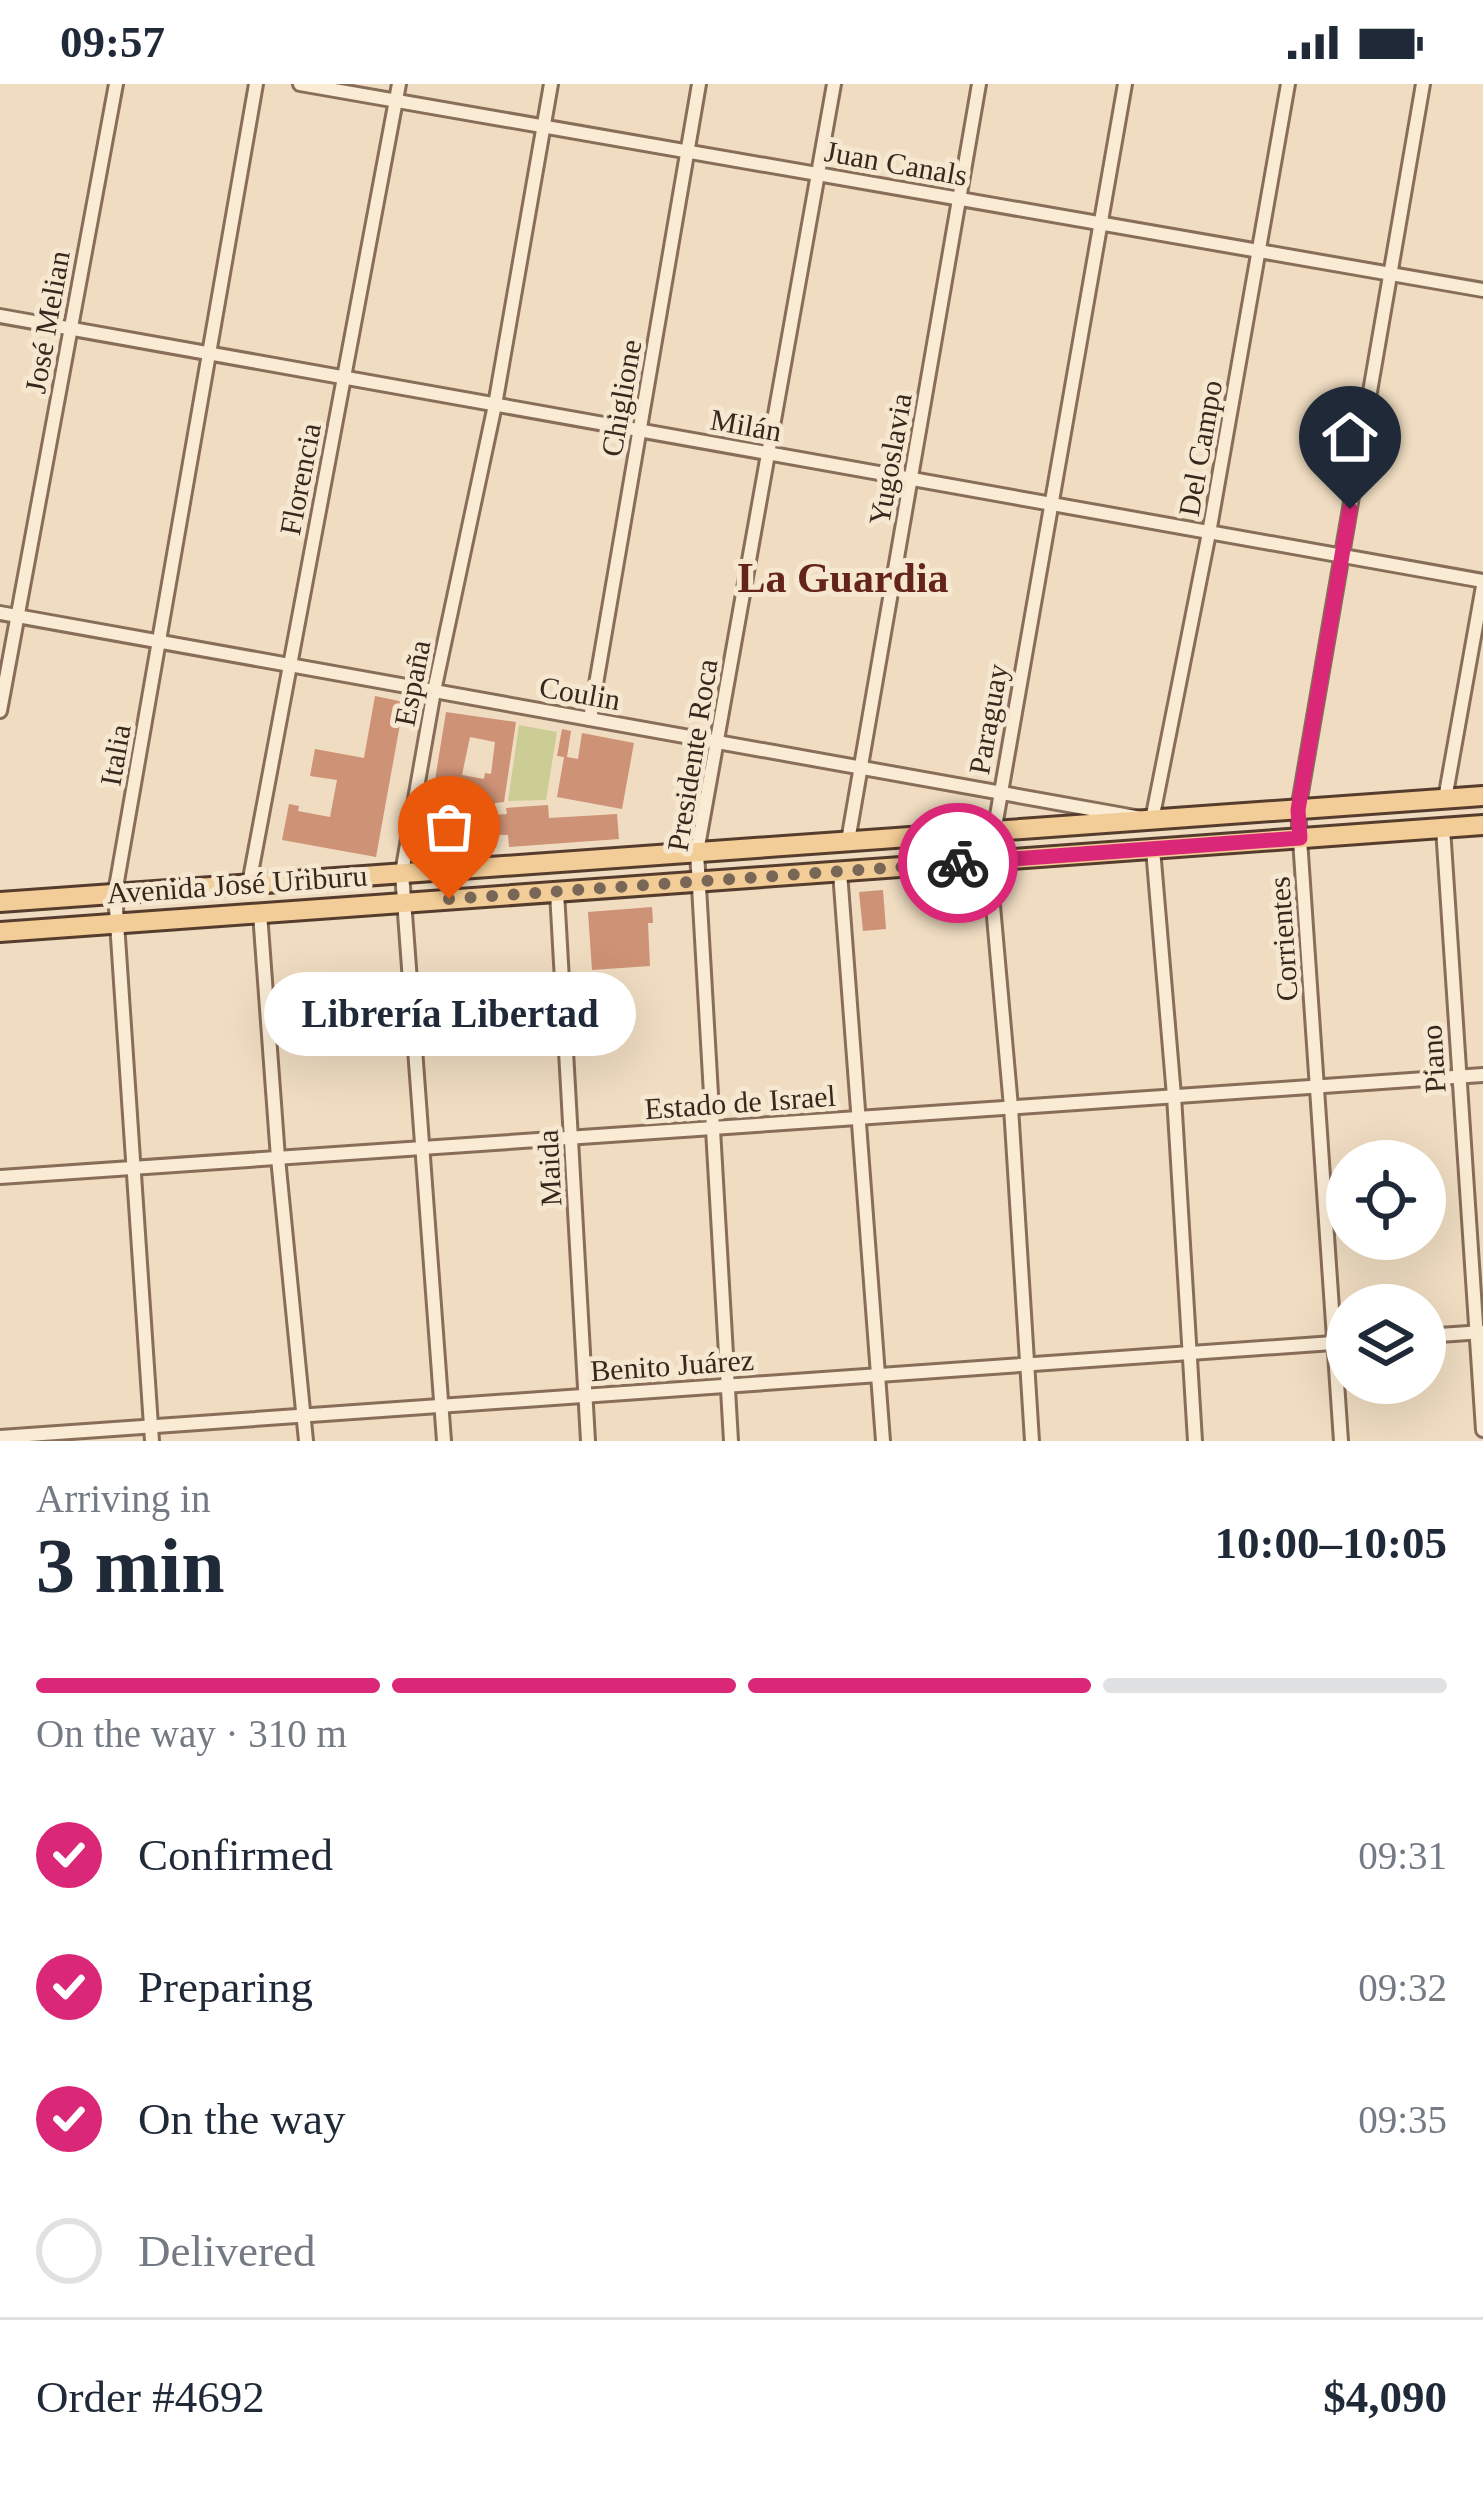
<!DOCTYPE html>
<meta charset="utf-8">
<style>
body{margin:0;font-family:"Times New Roman",serif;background:#f2f2f3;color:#1f2937;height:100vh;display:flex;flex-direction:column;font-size:45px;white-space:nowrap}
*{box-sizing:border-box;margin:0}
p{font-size:39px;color:#747a83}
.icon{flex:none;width:66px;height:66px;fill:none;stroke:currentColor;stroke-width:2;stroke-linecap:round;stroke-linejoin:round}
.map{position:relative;height:1357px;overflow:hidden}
.panel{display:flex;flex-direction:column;background:#fff;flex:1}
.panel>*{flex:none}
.controls{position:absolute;left:1326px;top:1056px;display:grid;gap:24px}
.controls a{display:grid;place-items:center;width:120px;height:120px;border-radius:50%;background:#fff;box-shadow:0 12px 48px #0002;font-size:60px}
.pin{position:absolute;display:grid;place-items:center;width:102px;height:102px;color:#fff;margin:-123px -51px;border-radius:50% 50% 50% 0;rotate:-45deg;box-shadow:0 0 12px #0007}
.pin .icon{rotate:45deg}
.courier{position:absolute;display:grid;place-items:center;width:120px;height:120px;margin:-60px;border:9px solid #db2777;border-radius:50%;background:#fff;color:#222;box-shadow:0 3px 15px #0007}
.bubble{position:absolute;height:84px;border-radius:42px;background:#fff;box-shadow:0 12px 48px #0002;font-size:39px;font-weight:700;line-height:84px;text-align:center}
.overview em{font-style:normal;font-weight:700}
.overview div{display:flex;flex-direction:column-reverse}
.overview{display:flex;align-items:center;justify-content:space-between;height:204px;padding:0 36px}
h1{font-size:78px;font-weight:700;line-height:90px}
.bar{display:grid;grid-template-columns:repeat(4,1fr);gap:18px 12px;align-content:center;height:144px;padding:0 36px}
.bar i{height:15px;border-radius:9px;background:#e0e1e3}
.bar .on{background:#db2777}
.bar p{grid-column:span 4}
.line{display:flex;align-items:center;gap:30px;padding:0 36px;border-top:3px solid #e0e1e3}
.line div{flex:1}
ol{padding:0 36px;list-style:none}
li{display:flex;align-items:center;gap:36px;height:132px}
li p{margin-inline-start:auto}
li .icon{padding:12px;border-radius:50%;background:#db2777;color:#fff;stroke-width:4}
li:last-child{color:#747a83}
li i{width:66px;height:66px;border:6px solid #e0e1e3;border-radius:50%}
.status{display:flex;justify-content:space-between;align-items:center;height:84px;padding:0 60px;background:#fff;direction:ltr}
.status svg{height:33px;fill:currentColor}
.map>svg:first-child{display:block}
</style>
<div class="status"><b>09:57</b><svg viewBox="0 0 49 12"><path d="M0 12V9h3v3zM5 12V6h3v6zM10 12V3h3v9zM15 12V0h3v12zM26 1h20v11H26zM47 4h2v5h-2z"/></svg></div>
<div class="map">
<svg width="1483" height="1357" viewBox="0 0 1483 1357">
<rect width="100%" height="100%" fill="#efdcc1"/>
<path fill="#cccd95" d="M519,641L557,648L546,716L508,717Z"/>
<g fill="#ce9276" fill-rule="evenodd">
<path d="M375,612L404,618L376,773L282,756L289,720L299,722L298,727L330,733L337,696L310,692L315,665L364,674Z"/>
<path d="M446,628L516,638L504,718L495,719L494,731L507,730L506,724L548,721L549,734L617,730L619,755L509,763L508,751H498L496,764L470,765L472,756L444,751L443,761L425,758ZM470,653L495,658L491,690L485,689L484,695L462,691ZM461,707L481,710L476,736L457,733Z"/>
<path d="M562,645L571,647L567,673L578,675L582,649L634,659L622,725L557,713L564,673L557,672Z"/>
<path d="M883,806L886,845L863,847L859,808Z"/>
<path d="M652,823L653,839H648L650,882L592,886L588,828Z"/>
</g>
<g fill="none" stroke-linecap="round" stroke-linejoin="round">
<g stroke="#886d58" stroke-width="18">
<g id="minor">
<path d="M300,0L1483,206"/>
<path d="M0,232L1483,497"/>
<path d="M0,529L1152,736L1209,449L1288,0"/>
<path d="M0,627L116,0"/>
<path d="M590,635L699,0"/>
<path d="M1445,715L1483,502"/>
<path d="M1443,744L1483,1346"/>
<path d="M848,757L979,0"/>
<path d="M1153,765L1174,1012L1195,1357"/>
<path d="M840,788L883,1357"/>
<path d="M249,800L399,0"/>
<path d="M557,808L588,1357"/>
<path d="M260,829L278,1074L306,1357"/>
<path d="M0,1093L1483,991"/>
<path d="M1425,1252L1483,1248"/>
<path d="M0,1353L1347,1258"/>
<path d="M152,1357L115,809L256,0"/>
<path d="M444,1357L402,789L434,607L495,321L551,0"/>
<path d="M731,1357L697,768L834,0"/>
<path d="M1032,1357L1011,1023L989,777L1125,0"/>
<path d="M1341,1357L1298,726L1423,0"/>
</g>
</g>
<g stroke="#563c2d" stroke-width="24">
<g id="primary">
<path d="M0,818L1483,712"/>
<path d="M0,848L1483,741"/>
</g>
</g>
<use href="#minor" stroke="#f9ebd4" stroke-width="12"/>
<use href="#primary" stroke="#f3cd97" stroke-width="18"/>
</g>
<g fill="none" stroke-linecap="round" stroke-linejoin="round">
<path stroke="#786656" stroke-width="12" stroke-dasharray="0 21.6" d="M449,815L958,779"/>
<path stroke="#db2777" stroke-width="15" d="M958,779L1300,754L1298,726L1350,425"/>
</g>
<g text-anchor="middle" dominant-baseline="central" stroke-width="10" stroke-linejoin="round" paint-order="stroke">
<g font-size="30" fill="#38271d" stroke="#f6e7d1">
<text transform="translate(896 79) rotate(10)">Juan Canals</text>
<text transform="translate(47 238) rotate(-80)">José Melian</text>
<text transform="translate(621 314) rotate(-80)">Chiglione</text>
<text transform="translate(746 341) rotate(10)">Milán</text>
<text transform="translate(1200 364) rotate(-80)">Del Campo</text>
<text transform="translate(890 375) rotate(-80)">Yugoslavia</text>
<text transform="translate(300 395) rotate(-79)">Florencia</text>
<text transform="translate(412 599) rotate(-79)">España</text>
<text transform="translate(580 609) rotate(10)">Coulin</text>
<text transform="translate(988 635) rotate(-80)">Paraguay</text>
<text transform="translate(115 671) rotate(-80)">Italia</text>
<text transform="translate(692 671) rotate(-81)">Presidente Roca</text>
<text transform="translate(237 800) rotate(-4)">Avenida José Uriburu</text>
<text transform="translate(1283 855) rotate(-94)">Corrientes</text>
<text transform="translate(1433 975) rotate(-94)">Piano</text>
<text transform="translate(740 1018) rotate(-4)">Estado de Israel</text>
<text transform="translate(549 1084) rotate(-93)">Maida</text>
<text transform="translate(672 1281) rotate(-4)">Benito Juárez</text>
</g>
<g font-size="42" font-weight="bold" fill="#65241b" stroke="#f6e7d1">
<text x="843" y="494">La Guardia</text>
</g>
</g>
</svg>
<div class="controls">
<a><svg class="icon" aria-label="locate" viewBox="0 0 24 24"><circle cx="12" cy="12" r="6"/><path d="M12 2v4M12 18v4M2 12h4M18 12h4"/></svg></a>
<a><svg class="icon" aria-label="layers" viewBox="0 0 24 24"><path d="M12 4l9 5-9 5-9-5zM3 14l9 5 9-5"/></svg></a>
</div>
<div class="pin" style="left:449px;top:815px;background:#ea580c"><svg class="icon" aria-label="bag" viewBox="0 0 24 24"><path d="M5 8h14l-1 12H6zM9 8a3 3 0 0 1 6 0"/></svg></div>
<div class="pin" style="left:1350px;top:425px;background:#1f2937"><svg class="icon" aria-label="home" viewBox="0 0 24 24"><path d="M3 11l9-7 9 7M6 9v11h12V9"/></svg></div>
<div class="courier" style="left:958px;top:779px"><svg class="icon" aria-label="bike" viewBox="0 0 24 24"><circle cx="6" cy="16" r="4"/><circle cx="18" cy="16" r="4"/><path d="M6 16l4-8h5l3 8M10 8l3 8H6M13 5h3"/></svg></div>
<div class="bubble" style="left:264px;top:888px;width:372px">Librería Libertad</div>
</div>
<section class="panel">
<div class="overview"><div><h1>3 min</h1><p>Arriving in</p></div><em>10:00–10:05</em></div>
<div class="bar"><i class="on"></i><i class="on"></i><i class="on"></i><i></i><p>On the way · 310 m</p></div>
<ol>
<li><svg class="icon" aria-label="check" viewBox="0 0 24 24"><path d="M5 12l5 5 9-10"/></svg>Confirmed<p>09:31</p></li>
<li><svg class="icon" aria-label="check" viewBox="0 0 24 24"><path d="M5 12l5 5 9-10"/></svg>Preparing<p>09:32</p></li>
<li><svg class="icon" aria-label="check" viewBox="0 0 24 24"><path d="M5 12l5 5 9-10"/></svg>On the way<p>09:35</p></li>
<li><i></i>Delivered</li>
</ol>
<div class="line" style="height:156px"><div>Order #4692</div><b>$4,090</b></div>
</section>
